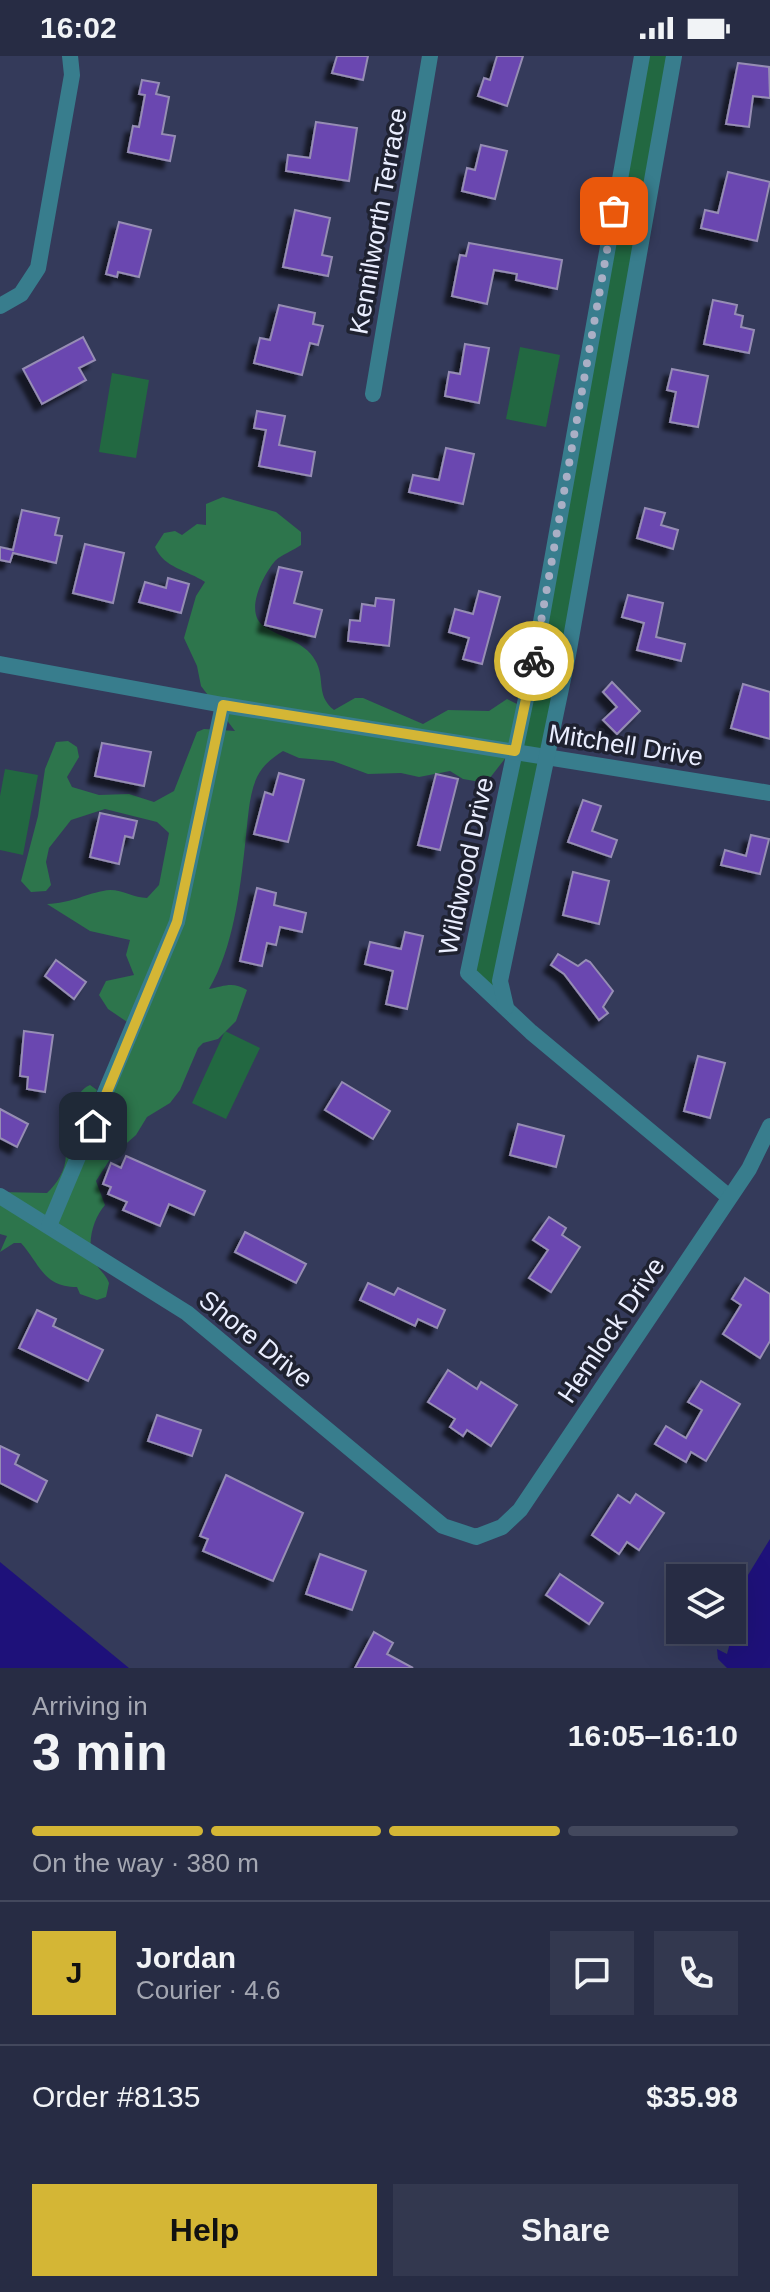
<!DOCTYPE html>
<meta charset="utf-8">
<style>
body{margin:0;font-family:Helvetica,sans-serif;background:#33384f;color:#f1f3f6;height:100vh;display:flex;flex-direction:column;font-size:30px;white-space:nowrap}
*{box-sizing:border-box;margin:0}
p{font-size:26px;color:#a4a7b2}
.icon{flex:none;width:44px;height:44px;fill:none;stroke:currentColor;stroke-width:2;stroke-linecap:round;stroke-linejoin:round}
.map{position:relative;height:1612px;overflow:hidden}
.drawer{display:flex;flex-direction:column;background:#272c44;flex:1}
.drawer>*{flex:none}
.tools{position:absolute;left:666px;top:1508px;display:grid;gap:16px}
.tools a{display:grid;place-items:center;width:80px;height:80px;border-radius:0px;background:#272c44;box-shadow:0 8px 32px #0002,0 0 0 2px #43485d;font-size:40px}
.pin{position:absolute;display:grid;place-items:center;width:68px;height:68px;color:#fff;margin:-34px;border-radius:16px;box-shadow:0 4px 12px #0006}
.courier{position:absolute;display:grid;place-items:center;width:80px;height:80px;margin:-40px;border:6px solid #d4b635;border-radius:50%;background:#fff;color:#222;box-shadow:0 2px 10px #0007}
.headline em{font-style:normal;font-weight:600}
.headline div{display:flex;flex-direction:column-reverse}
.headline{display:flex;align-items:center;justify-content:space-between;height:136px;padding:0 32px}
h1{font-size:52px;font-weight:600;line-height:60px}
.bar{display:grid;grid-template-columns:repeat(4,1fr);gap:12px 8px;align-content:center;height:96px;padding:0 32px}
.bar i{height:10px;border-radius:6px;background:#43485d}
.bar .on{background:#d4b635}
.bar p{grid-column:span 4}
.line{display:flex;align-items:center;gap:20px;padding:0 32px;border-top:2px solid #43485d}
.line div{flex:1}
.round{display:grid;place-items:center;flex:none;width:84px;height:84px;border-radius:0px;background:#33384f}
.cta{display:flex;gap:16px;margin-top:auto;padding:16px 32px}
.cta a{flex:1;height:92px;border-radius:0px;background:#d4b635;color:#111;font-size:32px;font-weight:600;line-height:92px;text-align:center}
.cta a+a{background:#33384f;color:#f1f3f6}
.status{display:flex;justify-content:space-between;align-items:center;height:56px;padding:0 40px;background:#272c44;direction:ltr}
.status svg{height:22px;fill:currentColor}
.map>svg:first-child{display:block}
</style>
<div class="status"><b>16:02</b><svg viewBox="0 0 49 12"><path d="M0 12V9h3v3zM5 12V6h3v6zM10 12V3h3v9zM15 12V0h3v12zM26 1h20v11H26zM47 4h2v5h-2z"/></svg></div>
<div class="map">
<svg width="770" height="1612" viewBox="0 0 770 1612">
<defs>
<filter id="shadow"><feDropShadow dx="-7" dy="7" stdDeviation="2" flood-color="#0009"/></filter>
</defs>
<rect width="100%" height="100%" fill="#343a5a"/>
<g fill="#226841">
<path d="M642,0H674L500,925L507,953L468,917Z"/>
<path d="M520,291L560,299L546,371L506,363Z"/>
<path d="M112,317L149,324L136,402L99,396Z"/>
<path d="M5,713L38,719L23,799L0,794V740Z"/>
<path d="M225,975L260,992L226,1063L192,1047Z"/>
</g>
<path fill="#2d754c" d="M223,441L276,456L301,476V489C293,495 282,498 275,505C263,519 243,558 265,571C282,582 304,585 315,604C326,622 315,639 334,654L355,642H363L423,668L448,654L489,655L507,643L519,649L507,700L486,727L463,723L450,715L419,721L401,717L368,718L333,705L299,702L283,695C272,702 263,709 257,721C248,741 248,767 245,789C240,835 233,893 209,933C224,930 233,925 247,934L236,965L218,983L203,987L198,992L180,1034L170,1047L147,1061L136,1079L112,1100L96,1125L105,1149C92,1164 84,1193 98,1211C103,1218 106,1219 109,1227L106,1241L97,1244L80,1238L77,1231C43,1231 40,1208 21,1187H14L0,1196L7,1180L0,1178V1136L47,1137C62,1123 73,1101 60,1082C77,1067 70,1037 90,1029L97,1034L94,1041L104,1036L136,972L108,953L99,939L106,925L134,919L126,899L130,884L90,875L47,848C72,847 82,839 103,835C119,831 132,842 147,842L159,829L169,777L157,766L105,753L71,764L49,792L46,806L51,829L46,835L31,836L21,825L38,760L45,713L56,686L68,685L77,691L79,701L67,721L72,731L99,739L129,738L154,746L174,735L197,676L204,673L235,675L201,630L197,610L184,582L196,540L205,526C187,514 164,512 155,491L164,477L175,475L182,479L197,468L206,469V448Z"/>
<g fill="#1e117a">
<path d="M770,1483V1612H727L718,1603L717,1593L727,1598L748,1519Z"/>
<path d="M0,1506L129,1612H0Z"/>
</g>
<g fill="#6a46b0" stroke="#968db4" stroke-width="2" filter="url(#shadow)">
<path d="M337,0H368L363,24L332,17Z"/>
<path d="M497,0H523L507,50L478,40L484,22L490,24Z"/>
<path d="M738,7L769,11L770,42L753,40L749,71L726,68Z"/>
<path d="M142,24L159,27L156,38L169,41L162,78L175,80L170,105L128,96L133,70L139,71L145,39L139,38Z"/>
<path d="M316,66L357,72L349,125L286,115L288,99L310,102Z"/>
<path d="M481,89L507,95L495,143L462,135L467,112L475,114Z"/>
<path d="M728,116L770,126L757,185L701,172L705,154L718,157Z"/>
<path d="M295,154L330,162L322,199L332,201L328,220L283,211Z"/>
<path d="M119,166L151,174L139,221L118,216L117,221L106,218Z"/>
<path d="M469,187L562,204L557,233L516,224L517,218L494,214L487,248L452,240L460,199L466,200Z"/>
<path d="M713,244L737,249L735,258L743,260L741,271L754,274L749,297L704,288Z"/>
<path d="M279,249L315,257L313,268L323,270L318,289L310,287L302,319L254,307L260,282L270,284Z"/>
<path d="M83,281L95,304L79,312L86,324L42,348L23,313Z"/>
<path d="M465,288L489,292L479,347L445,340L449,316L460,318Z"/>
<path d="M672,313L708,320L698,371L670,366L676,336L667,334Z"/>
<path d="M257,355L285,360L279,389L315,396L311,420L259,410L266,374L254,372Z"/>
<path d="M446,392L474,398L463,448L409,436L413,419L439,424Z"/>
<path d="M645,452L665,457L661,469L678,474L673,493L637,482Z"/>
<path d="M22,454L59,462L55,479L62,480L56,507L13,497L10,506L0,504V491L13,494Z"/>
<path d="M85,488L124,497L113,547L73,537Z"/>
<path d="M279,511L302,516L294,547L322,554L315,581L265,569Z"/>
<path d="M168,522L189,528L181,557L139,546L145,526L166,532Z"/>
<path d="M479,535L500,541L482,608L463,603L469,582L449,576L455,553L473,558Z"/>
<path d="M628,539L663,547L656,581L685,588L681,605L637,594L644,567L622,561Z"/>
<path d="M376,542L394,544L389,590L348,585L350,564L360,565L362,548L375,550Z"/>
<path d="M612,626L640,655L617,678L603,664L617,651L603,636Z"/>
<path d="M743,628L770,636V683L731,672Z"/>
<path d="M102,687L151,696L144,730L95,720Z"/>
<path d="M279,717L304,724L288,786L254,778L265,736L273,739Z"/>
<path d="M436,718L458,723L440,794L418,789Z"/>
<path d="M583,744L601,750L592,775L617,784L611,801L568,786Z"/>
<path d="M100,757L137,765L133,782L125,780L119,808L90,801Z"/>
<path d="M751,779L769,783L760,818L721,809L725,794L746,800Z"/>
<path d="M573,816L609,825L599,868L563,859Z"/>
<path d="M257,832L276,837L274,849L306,857L302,876L280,871L276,889L267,887L262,910L240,905Z"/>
<path d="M405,876L423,880L407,953L386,948L393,915L365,908L370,886L401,893Z"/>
<path d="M558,898L578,910L586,904L590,906L613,935L603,951L608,957L599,964L564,918L551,909Z"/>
<path d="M56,904L86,926L74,943L45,920Z"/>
<path d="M24,975L53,979L45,1036L27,1033L28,1021L20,1020Z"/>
<path d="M698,1000L725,1007L710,1062L684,1055Z"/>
<path d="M342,1026L390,1055L373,1083L325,1054Z"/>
<path d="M0,1053L28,1068L17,1091L0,1082Z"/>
<path d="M518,1068L564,1080L556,1111L510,1099Z"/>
<path d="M126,1100L205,1135L194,1159L169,1148L160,1170L123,1154L127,1146L108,1138L111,1131L103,1128L111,1107L121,1112Z"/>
<path d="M549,1161L566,1172L562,1179L580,1191L551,1236L529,1222L548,1194L533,1184Z"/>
<path d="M245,1176L306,1208L296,1227L235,1196Z"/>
<path d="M745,1222L770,1238V1285L760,1302L723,1278L741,1249L732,1243Z"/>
<path d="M368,1227L394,1239L398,1232L445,1254L437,1272L418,1263L415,1270L360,1244Z"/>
<path d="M37,1254L56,1263L53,1270L103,1294L88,1325L19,1292Z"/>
<path d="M448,1314L477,1333L481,1326L517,1349L491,1390L467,1374L463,1380L450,1371L455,1363L428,1346Z"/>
<path d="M701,1325L740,1348L706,1405L691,1396L686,1406L655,1388L666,1370L686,1382L702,1354L688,1346Z"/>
<path d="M157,1359L201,1374L192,1400L148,1385Z"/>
<path d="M0,1390L19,1399L15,1408L47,1425L37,1446L0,1427Z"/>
<path d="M226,1419L303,1457L273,1525L203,1495L208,1483L200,1480Z"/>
<path d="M636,1438L664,1457L639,1494L627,1486L619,1498L592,1479L618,1439L630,1447Z"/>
<path d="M320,1498L366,1515L352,1554L306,1538Z"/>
<path d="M560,1518L603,1547L589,1568L546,1539Z"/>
<path d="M374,1576L393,1587L387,1598L413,1612H355Z"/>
</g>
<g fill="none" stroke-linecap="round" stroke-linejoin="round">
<g stroke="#387d8d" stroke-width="16">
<path d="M642,0L534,605L468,917L531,976L729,1141"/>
<path d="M0,250L21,238L38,212L72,19L70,0"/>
<path d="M373,338L430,0"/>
<path d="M0,608L223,649L770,737"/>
<path d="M506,951L500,925L568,599L674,0"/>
<path d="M0,1140L187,1257L443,1470L476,1481L502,1471L520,1454L749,1113L770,1070"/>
<path d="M49,1170L177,866L223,649"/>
</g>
</g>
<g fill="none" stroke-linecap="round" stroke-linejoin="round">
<path stroke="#aaafc5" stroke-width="8" stroke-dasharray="0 14.4" d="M534,605L614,155"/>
<path stroke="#d4b635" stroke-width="10" d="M93,1070L177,866L223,649L515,695L534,605"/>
</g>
<g text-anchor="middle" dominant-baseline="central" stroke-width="7" stroke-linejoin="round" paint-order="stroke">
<g font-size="26" fill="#eaeeff" stroke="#1f2231">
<text transform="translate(378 165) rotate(-80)">Kennilworth Terrace</text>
<text transform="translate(626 689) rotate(9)">Mitchell Drive</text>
<text transform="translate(466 810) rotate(-78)">Wildwood Drive</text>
<text transform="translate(611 1274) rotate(-56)">Hemlock Drive</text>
<text transform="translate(256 1283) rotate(39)">Shore Drive</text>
</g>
</g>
</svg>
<div class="tools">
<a><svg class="icon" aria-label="layers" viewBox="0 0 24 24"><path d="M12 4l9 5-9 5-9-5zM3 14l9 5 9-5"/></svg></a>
</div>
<div class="pin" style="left:614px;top:155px;background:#ea580c"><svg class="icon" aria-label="bag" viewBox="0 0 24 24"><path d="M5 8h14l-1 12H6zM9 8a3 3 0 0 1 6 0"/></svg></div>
<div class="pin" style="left:93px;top:1070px;background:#1f2937"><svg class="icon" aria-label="home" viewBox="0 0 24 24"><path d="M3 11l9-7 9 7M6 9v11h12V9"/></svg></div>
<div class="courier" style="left:534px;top:605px"><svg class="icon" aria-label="bike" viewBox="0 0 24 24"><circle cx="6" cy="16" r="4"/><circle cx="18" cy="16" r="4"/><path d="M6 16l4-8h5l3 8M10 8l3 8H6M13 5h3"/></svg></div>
</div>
<section class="drawer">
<div class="headline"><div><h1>3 min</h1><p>Arriving in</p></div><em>16:05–16:10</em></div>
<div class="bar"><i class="on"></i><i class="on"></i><i class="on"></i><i></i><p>On the way · 380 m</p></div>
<div class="line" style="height:144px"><b class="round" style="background:#d4b635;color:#111">J</b><div><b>Jordan</b><p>Courier · 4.6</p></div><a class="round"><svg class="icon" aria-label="chat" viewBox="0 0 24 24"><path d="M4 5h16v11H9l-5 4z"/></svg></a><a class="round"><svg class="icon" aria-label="phone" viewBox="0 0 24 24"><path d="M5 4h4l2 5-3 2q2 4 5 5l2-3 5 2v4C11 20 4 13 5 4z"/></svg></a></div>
<div class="line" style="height:104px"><div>Order #8135</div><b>$35.98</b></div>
<div class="cta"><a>Help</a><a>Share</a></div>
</section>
